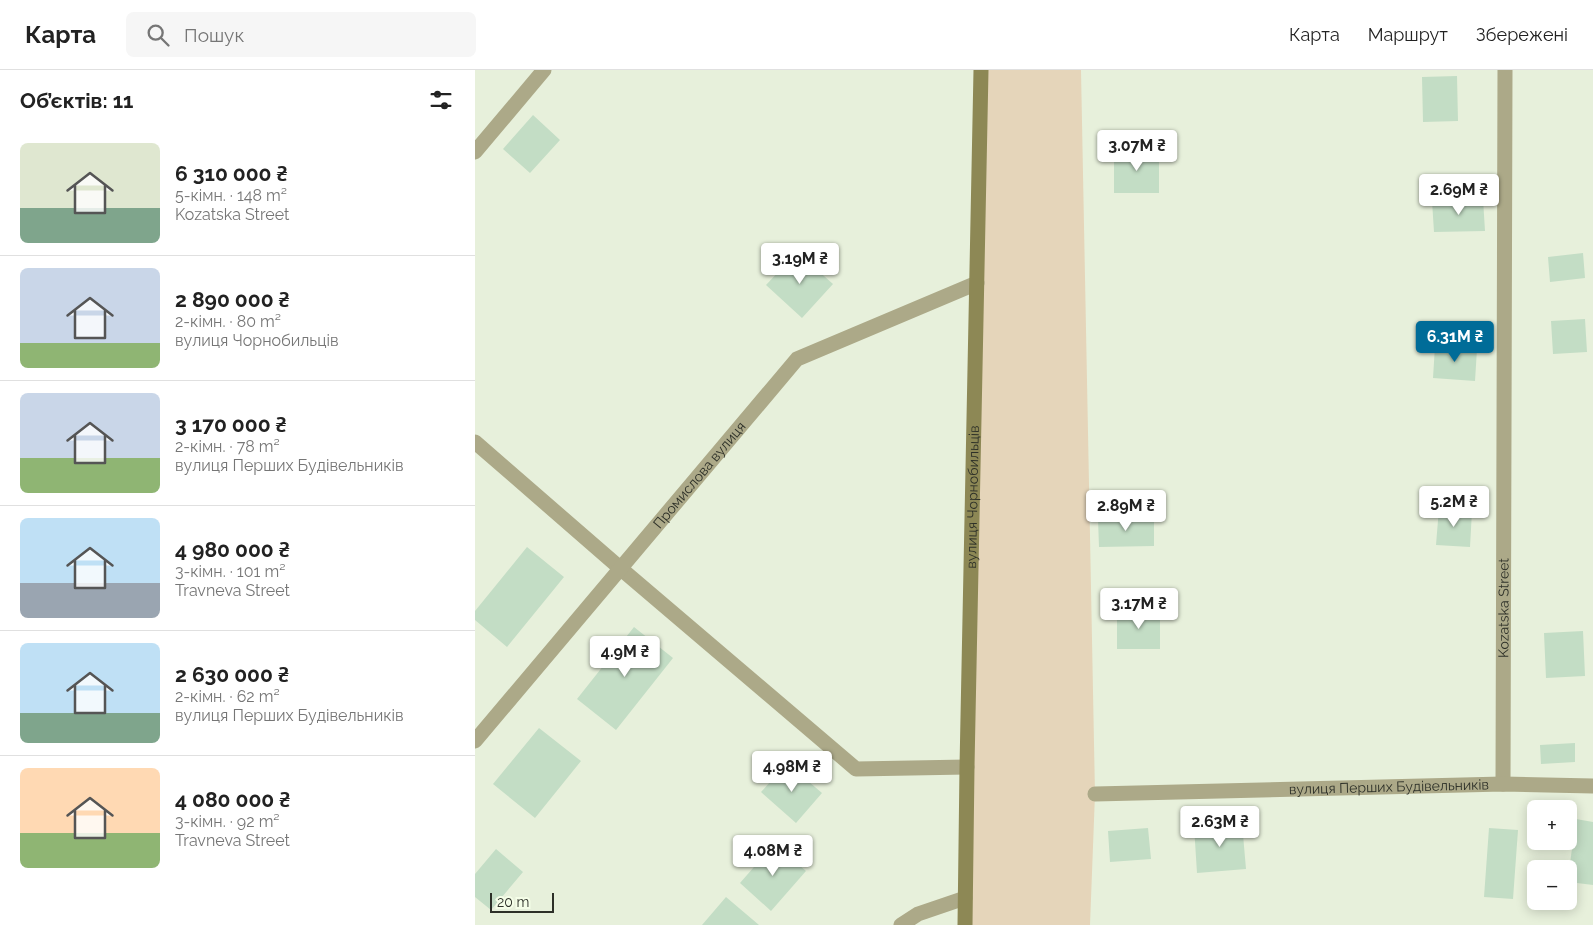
<!DOCTYPE html>
<html lang="uk">
<head>
<meta charset="utf-8">
<style>
	:root { --surface:#fff; --page:#f6f6f6; --text:#222; --muted:#767676; --line:#e0e0e0; --accent:#006c98 }
	body { margin:0; font-family:Raleway,sans-serif; background:var(--page); color:var(--text); height:100vh; display:flex; flex-direction:column; font-size:19px; white-space:nowrap }
	* { box-sizing:border-box; margin:0 }
	p { font-size:16px; color:var(--muted) }
	.icon { flex:none; width:28px; height:28px; fill:none; stroke:currentColor; stroke-width:2; stroke-linecap:round; stroke-linejoin:round }
	.map { position:relative; flex:1; overflow:hidden }
	.sheet { display:flex; flex-direction:column; background:var(--surface); width:475px }
	.sheet>* { flex:none }
	.controls { position:absolute; left:1052px; top:730px; display:grid; gap:10px }
	.controls a { display:grid; place-items:center; width:50px; height:50px; border-radius:8px; background:var(--surface); box-shadow:0 2px 12px #0003; font-size:25px }
	.scale { position:absolute; left:15px; bottom:12px; width:64px; box-sizing:border-box; padding-left:5px; border:2px solid #2d3028; border-top:0; font-size:14px; line-height:18px; white-space:nowrap; color:#2d3028; -webkit-text-stroke:4px #f5fee8; paint-order:stroke }
	.price { position:absolute; translate:-50% -42px; padding:0 11px; border-radius:5px; background:#fff; color:#222; font-size:16px; line-height:32px; filter:drop-shadow(0 1px 2px #0008) }
	.price::after { content:''; position:absolute; left:50%; top:30px; width:15px; height:11px; margin-left:-8px; background:inherit; clip-path:polygon(0 0,100% 0,50% 100%) }
	.price.on { background:var(--accent); color:#fff }
	ul { padding:0; list-style:none }
	li { display:flex; align-items:center; gap:15px; height:125px; padding:0 20px }
	li+li { border-top:1px solid var(--line) }
	li span { display:grid; place-items:center; flex:none; width:140px; height:100px; border-radius:8px; color:#555 }
	li>.icon { margin-inline-start:auto }
	span .icon { width:60px; height:60px; fill:#fffc; stroke-width:1 }
	li b { font-size:21px }
	h2 { display:flex; justify-content:space-between; align-items:center; height:60px; padding:0 20px; font-size:21px }
	header { display:flex; align-items:center; gap:30px; box-sizing:border-box; height:70px; padding:0 25px; background:var(--surface); border-bottom:1px solid var(--line) }
	header strong { font-size:24px }
	nav { display:flex; gap:28px; margin-inline-start:auto; font-size:18px }
	.search { width:350px; height:45px; background:var(--page); display:flex; align-items:center; gap:12px; box-sizing:border-box; padding:0 18px; border-radius:8px; color:var(--muted); font-size:19px }
	main { display:flex; flex:1; min-height:0 }
	.map>svg:first-child { display:block }
	.green { fill:#e5d5ba }
	.building { fill:#c3ddc5 }
	.lines { fill:none; stroke-linecap:round; stroke-linejoin:round }
	.street { stroke:#aca988; stroke-width:15 }
	.secondary { stroke:#8d8855; stroke-width:15 }
	.labels { text-anchor:middle; stroke-width:4.5; stroke-linejoin:round; paint-order:stroke }
	.street-label { font-size:14px; fill:#2d3028; stroke:#f5fee8 }
</style>
</head>
<body>
<header>
<strong>Карта</strong>
<div class="search"><svg class="icon" aria-label="search" viewBox="0 0 24 24"><circle cx="10" cy="10" r="6"/><path d="M15 15l6 6"/></svg>Пошук</div>
<nav><a>Карта</a><a>Маршрут</a><a>Збережені</a></nav>
</header>
<main>
<section class="sheet">
<h2>Об’єктів: 11<svg class="icon" aria-label="filters" viewBox="0 0 24 24"><path d="M4 7h16M4 17h16"/><circle cx="9" cy="7" r="2"/><circle cx="15" cy="17" r="2"/></svg></h2>
<ul>
<li><span style="background:linear-gradient(#dfe7d0 65%,#7fa58c 0)"><svg class="icon" aria-label="home" viewBox="0 0 24 24"><path d="M3 11l9-7 9 7M6 9v11h12V9"/></svg></span><div><b>6 310 000 ₴</b><p>5-кімн. · 148 m²</p><p>Kozatska Street</p></div></li>
<li><span style="background:linear-gradient(#c9d6e8 75%,#8fb573 0)"><svg class="icon" aria-label="home" viewBox="0 0 24 24"><path d="M3 11l9-7 9 7M6 9v11h12V9"/></svg></span><div><b>2 890 000 ₴</b><p>2-кімн. · 80 m²</p><p>вулиця Чорнобильців</p></div></li>
<li><span style="background:linear-gradient(#c9d6e8 65%,#8fb573 0)"><svg class="icon" aria-label="home" viewBox="0 0 24 24"><path d="M3 11l9-7 9 7M6 9v11h12V9"/></svg></span><div><b>3 170 000 ₴</b><p>2-кімн. · 78 m²</p><p>вулиця Перших Будівельників</p></div></li>
<li><span style="background:linear-gradient(#bfe0f5 65%,#9aa5b1 0)"><svg class="icon" aria-label="home" viewBox="0 0 24 24"><path d="M3 11l9-7 9 7M6 9v11h12V9"/></svg></span><div><b>4 980 000 ₴</b><p>3-кімн. · 101 m²</p><p>Travneva Street</p></div></li>
<li><span style="background:linear-gradient(#bfe0f5 70%,#7fa58c 0)"><svg class="icon" aria-label="home" viewBox="0 0 24 24"><path d="M3 11l9-7 9 7M6 9v11h12V9"/></svg></span><div><b>2 630 000 ₴</b><p>2-кімн. · 62 m²</p><p>вулиця Перших Будівельників</p></div></li>
<li><span style="background:linear-gradient(#ffd9b3 65%,#8fb573 0)"><svg class="icon" aria-label="home" viewBox="0 0 24 24"><path d="M3 11l9-7 9 7M6 9v11h12V9"/></svg></span><div><b>4 080 000 ₴</b><p>3-кімн. · 92 m²</p><p>Travneva Street</p></div></li>
</ul>
</section>
<div class="map">
<svg width="1118" height="855" viewBox="0 0 1118 855">
	<rect width="100%" height="100%" fill="#e7f0db"/>
	<path class="green" d="M506,0H606L620,724L615,855H490Z"/>
	<path class="building" d="M982,6L983,51L948,52L947,7Z
		M58,45L85,70L55,103L28,79Z
		M639,80H684V123H639Z
		M1008,129L1010,161L959,162L957,131Z
		M322,182L358,214L327,248L291,215Z
		M1108,183L1110,208L1075,212L1073,187Z
		M1110,249L1112,282L1078,284L1076,251Z
		M960,276L1002,279L1000,311L958,308Z
		M964,438L997,441L995,477L961,475Z
		M679,448V476L624,477L623,449Z
		M52,477L89,507L32,577L0,550V541Z
		M642,541H685V579H642Z
		M159,557L198,588L141,660L102,629Z
		M1108,561L1110,606L1071,608L1069,563Z
		M64,658L106,691L60,748L18,714Z
		M1100,673V692L1066,694L1065,675Z
		M312,693L347,723L321,753L286,722Z
		M1101,749L1118,752V815L1094,812V801Z
		M767,753L771,799L722,803L719,756Z
		M673,758L676,789L635,792L633,761Z
		M1014,758L1043,760L1038,829L1009,827Z
		M299,774L331,801L296,841L265,813Z
		M21,779L48,802L16,840L0,827V804Z
		M251,827L284,855H227Z"/>
	<g class="lines">
		<g class="street">
			<path d="M0,82L69,0"/>
			<path d="M0,372L145,498L381,699L492,697"/>
			<path id="s1" d="M0,671L322,289L502,213"/>
			<path id="s2" d="M1028,714L1030,0"/>
			<path id="s3" d="M620,724L1028,714L1118,716"/>
			<path d="M426,855L443,844L490,828"/>
		</g>
		<path class="secondary" id="s4" d="M490,855L492,697L506,0"/>
	</g>
	<g class="labels">
		<g class="street-label">
			<text dy="5" stroke="none"><textPath href="#s1" startOffset="348">Промислова вулиця</textPath></text>
			<text dy="5" stroke="none"><textPath href="#s4" startOffset="428">вулиця Чорнобильців</textPath></text>
			<text dy="5" stroke="none"><textPath href="#s2" startOffset="176">Kozatska Street</textPath></text>
			<text dy="5" stroke="none"><textPath href="#s3" startOffset="294">вулиця Перших Будівельників</textPath></text>
		</g>
	</g>
</svg>
<div class="controls">
<a>+</a>
<a>−</a>
</div>
<div class="scale">20 m</div>
<b class="price" style="left:662px;top:102px">3.07M ₴</b>
<b class="price" style="left:984px;top:146px">2.69M ₴</b>
<b class="price" style="left:325px;top:215px">3.19M ₴</b>
<b class="price on" style="left:980px;top:293px">6.31M ₴</b>
<b class="price" style="left:979px;top:458px">5.2M ₴</b>
<b class="price" style="left:651px;top:462px">2.89M ₴</b>
<b class="price" style="left:664px;top:560px">3.17M ₴</b>
<b class="price" style="left:150px;top:608px">4.9M ₴</b>
<b class="price" style="left:317px;top:723px">4.98M ₴</b>
<b class="price" style="left:745px;top:778px">2.63M ₴</b>
<b class="price" style="left:298px;top:807px">4.08M ₴</b>
</div>
</main>
</body>
</html>
